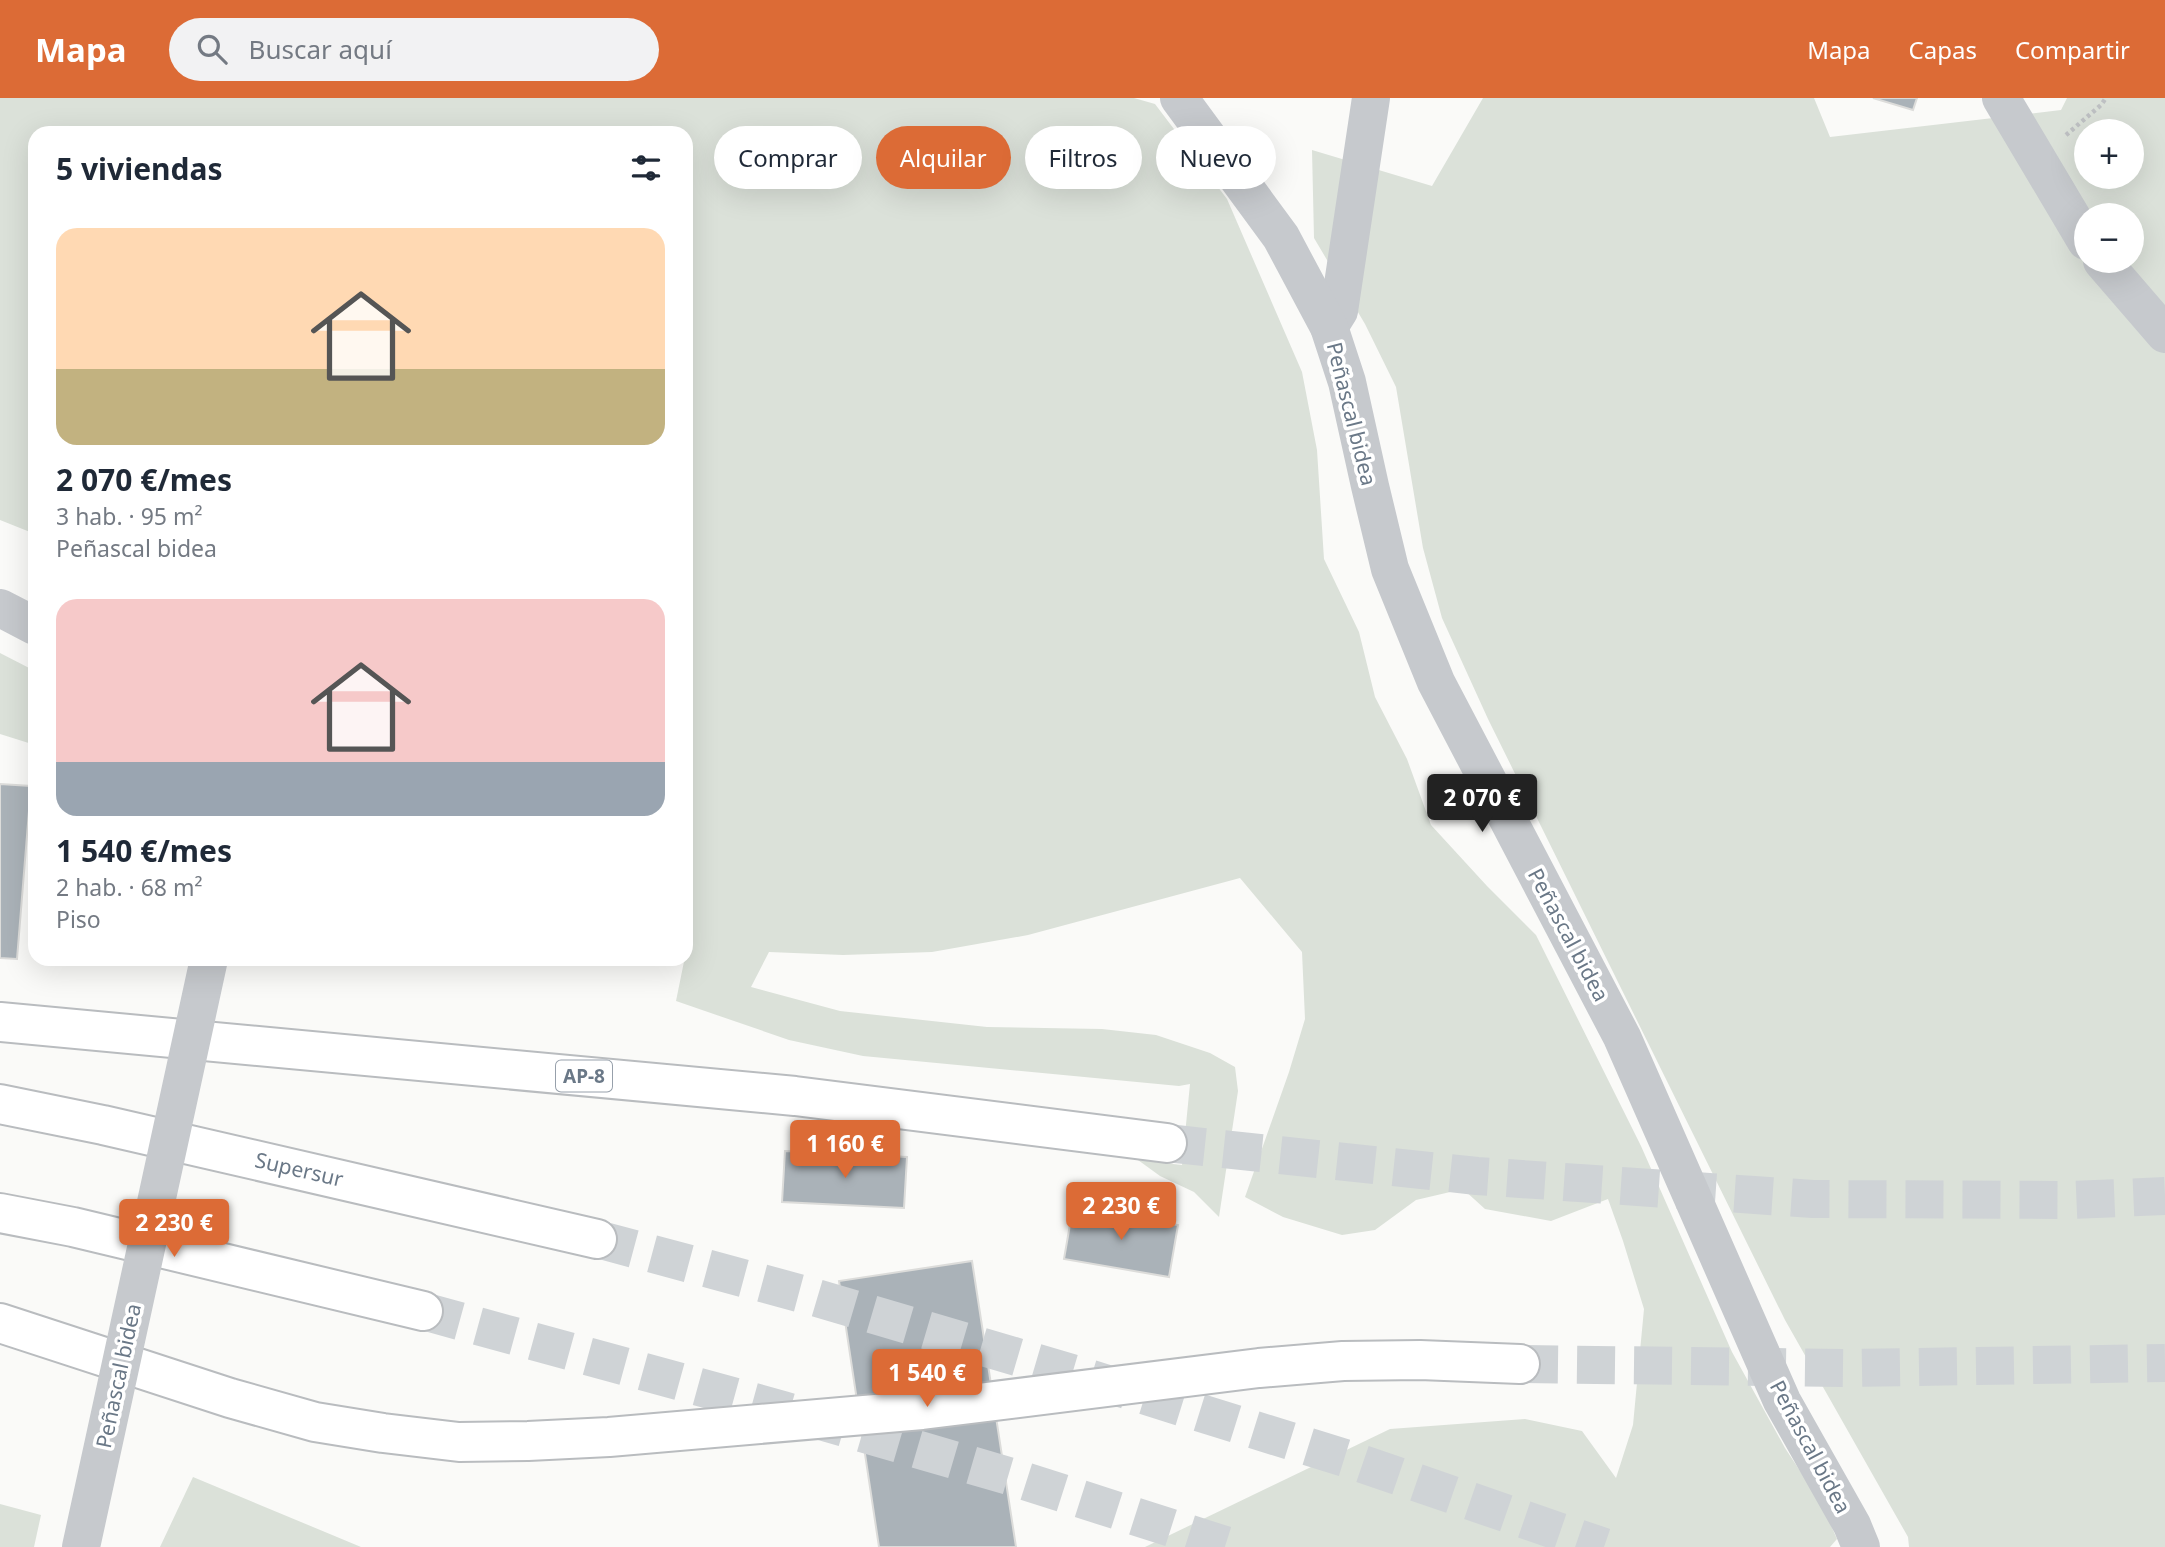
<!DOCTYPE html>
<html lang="es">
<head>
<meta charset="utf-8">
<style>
	:root { --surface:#fff; --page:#f2f2f3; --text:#1f2937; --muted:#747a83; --accent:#dc6b36 }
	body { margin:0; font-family:"Noto Sans",sans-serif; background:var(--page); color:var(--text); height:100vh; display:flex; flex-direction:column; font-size:26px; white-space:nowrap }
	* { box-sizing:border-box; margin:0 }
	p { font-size:23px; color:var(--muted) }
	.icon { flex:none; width:38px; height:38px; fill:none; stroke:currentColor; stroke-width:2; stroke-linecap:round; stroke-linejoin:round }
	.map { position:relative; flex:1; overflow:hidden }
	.drawer { position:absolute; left:28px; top:28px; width:665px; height:840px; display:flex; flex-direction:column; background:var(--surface); border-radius:21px; box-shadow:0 7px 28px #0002 }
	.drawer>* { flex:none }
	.top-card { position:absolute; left:714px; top:28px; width:665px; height:63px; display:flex; gap:14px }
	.buttons { position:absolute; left:2074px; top:21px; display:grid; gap:14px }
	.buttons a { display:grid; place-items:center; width:70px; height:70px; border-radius:50%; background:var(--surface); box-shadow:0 7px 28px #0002; font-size:35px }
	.price { position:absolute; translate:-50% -60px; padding:0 16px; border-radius:7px; background:var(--accent); color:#fff; font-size:23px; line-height:46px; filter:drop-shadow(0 2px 4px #0008) }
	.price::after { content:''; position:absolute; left:50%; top:42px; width:21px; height:16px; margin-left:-10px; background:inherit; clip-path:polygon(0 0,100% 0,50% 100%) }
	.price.on { background:#222; color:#fff }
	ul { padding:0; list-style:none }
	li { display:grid; align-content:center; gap:14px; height:371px; padding:0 28px }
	li span { display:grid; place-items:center; height:217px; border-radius:21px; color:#555 }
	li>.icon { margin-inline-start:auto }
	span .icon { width:126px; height:126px; fill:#fffc; stroke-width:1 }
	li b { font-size:30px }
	h2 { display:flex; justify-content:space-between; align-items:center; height:84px; padding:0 28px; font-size:30px }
	.chip { padding:0 24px; border-radius:32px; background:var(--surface); box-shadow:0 7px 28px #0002; font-size:24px; line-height:63px }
	.chip.on { background:var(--accent); color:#fff }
	header { display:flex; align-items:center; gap:42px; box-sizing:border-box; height:98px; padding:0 35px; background:var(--accent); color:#fff }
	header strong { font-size:33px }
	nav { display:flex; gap:38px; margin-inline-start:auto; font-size:24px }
	.search { width:490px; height:63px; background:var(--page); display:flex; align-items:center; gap:18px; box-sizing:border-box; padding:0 24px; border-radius:38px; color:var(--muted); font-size:26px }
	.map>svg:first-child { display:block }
	.green { fill:#dbe1d9; fill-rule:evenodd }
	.building { fill:#aab2b8; stroke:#dcdcda; stroke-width:2 }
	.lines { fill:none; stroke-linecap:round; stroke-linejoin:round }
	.motorway-tunnel { stroke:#cfd3d6; stroke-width:38; stroke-dasharray:38 19; stroke-linecap:butt }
	.motorway-casing { stroke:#b9bcbf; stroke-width:42 }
	.path { stroke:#bec0c3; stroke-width:4.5; stroke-dasharray:3.5 3.5; stroke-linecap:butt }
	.minor { stroke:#c6c9cd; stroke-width:38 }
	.tertiary { stroke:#c6c9cd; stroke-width:38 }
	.motorway { stroke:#fff; stroke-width:38 }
	.tertiary-bridge { stroke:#c6c9cd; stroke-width:38 }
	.labels { text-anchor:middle; stroke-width:7; stroke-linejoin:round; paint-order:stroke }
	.shield { fill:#fff; stroke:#97a0ab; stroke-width:2 }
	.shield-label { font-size:19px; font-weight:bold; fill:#6a7887 }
	.street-label { font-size:21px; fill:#6a7887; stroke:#fff }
</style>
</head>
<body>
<header>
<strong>Mapa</strong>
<div class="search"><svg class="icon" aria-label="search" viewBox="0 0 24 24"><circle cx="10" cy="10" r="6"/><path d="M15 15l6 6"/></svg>Buscar aquí</div>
<nav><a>Mapa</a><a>Capas</a><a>Compartir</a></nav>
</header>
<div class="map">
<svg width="2165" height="1449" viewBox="0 0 2165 1449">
	<rect width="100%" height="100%" fill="#fafaf8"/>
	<path class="green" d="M0,0H1134L1155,6L1227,101L1302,274L1317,352L1324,461L1359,534L1375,599L1407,661L1431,727L1487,788L1536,837L1641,1048L1732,1254L1785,1350L1821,1405L1837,1441L1830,1449H1145L1390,1331L1525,1321L1582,1333L1616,1380L1633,1327L1644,1211L1623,1143L1608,1101L1551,1123L1485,1111L1463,1091L1416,1102L1375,1132L1342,1137L1283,1119L1245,1099L1289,974L1305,921L1302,854L1240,780L1028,837L932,854L843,857L769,854L751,889L840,913L987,929L1102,931L1156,937L1210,955L1235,969L1238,993L1219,1119L1194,1094L1160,1078L1138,1062L1182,1067L1190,986L1179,988L863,958L789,942L676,903L689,839L686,838V35H35V436L0,422Z
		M1483,0H1814L1830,39L2061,12L2067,0H2165V1449H1909L1908,1439L1785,1222L1488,621L1442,520L1423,450L1396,289L1365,226L1314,140L1312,52L1432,88ZM2086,33H2132V79H2086ZM2086,117H2132V163H2086Z
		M0,555L35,573V647L0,636Z
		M193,1379L361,1449H160Z
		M0,1406L41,1417L34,1449H0Z"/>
	<path class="building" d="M1873,0H1917L1913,12Z
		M0,686L31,688L17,861L0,860Z
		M785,1053L907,1059L904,1110L782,1104Z
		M1073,1109L1178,1127L1169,1179L1064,1161Z
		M972,1163L1016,1449H879L839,1183Z"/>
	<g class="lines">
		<path class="motorway-tunnel" d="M1167,1045L1477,1078L1813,1101L2072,1102L2165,1098
			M597,1141L810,1198L1085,1279L1348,1361L1604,1449
			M423,1213L783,1312L1012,1379L1231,1449
			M1520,1266L1852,1270L2165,1265"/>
		<g class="motorway-casing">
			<path id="motorway" d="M0,924L795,998L1167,1045
				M0,1006L103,1027L597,1141
				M0,1115L73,1129L423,1213
				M0,1225L230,1300L315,1324L383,1335L459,1344L528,1343L609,1339L922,1312L1259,1270L1343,1263L1420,1262L1520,1266"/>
		</g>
		<path class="path" d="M2066,37L2101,7L2106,0"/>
		<path class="minor" d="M2001,0L2086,143
			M2102,163L2165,236
			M1329,229L1339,213L1371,0"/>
		<path class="tertiary" d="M1179,0L1281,139L1329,229L1347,284L1370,388L1390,471L1436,584L1622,939L1782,1303L1852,1427L1861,1449
			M0,510L35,528"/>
		<use href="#motorway" class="motorway"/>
		<path class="tertiary-bridge" d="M81,1449L209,861"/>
	</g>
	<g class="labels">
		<rect class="shield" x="556" y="962.5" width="56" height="31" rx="5"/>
		<g class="shield-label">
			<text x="584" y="985">AP-8</text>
		</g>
		<g class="street-label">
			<text transform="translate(1351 316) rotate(76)" y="7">Peñascal bidea</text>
			<text transform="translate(1568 837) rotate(62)" y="7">Peñascal bidea</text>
			<text transform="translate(299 1072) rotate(13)" y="7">Supersur</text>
			<text transform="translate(119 1278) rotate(-78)" y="7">Peñascal bidea</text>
			<text transform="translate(1810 1349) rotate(62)" y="7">Peñascal bidea</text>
		</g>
	</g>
</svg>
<div class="buttons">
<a>+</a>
<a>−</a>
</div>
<b class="price on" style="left:1482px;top:736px">2 070 €</b>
<b class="price" style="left:845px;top:1082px">1 160 €</b>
<b class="price" style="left:1121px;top:1144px">2 230 €</b>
<b class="price" style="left:174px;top:1161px">2 230 €</b>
<b class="price" style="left:927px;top:1311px">1 540 €</b>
<div class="top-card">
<a class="chip">Comprar</a>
<a class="chip on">Alquilar</a>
<a class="chip">Filtros</a>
<a class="chip">Nuevo</a>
</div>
<section class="drawer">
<h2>5 viviendas<svg class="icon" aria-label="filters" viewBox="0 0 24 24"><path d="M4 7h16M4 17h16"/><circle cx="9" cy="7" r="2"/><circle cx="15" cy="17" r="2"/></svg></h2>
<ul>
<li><span style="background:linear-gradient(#ffd9b3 65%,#c2b280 0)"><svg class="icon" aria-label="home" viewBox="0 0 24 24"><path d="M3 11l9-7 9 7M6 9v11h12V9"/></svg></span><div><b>2 070 €/mes</b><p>3 hab. · 95 m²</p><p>Peñascal bidea</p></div></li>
<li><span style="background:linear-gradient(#f6c9c9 75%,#9aa5b1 0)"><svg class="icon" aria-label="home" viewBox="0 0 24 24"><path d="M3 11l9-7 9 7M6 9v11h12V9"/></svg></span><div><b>1 540 €/mes</b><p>2 hab. · 68 m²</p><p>Piso</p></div></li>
</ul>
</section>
</div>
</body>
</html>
